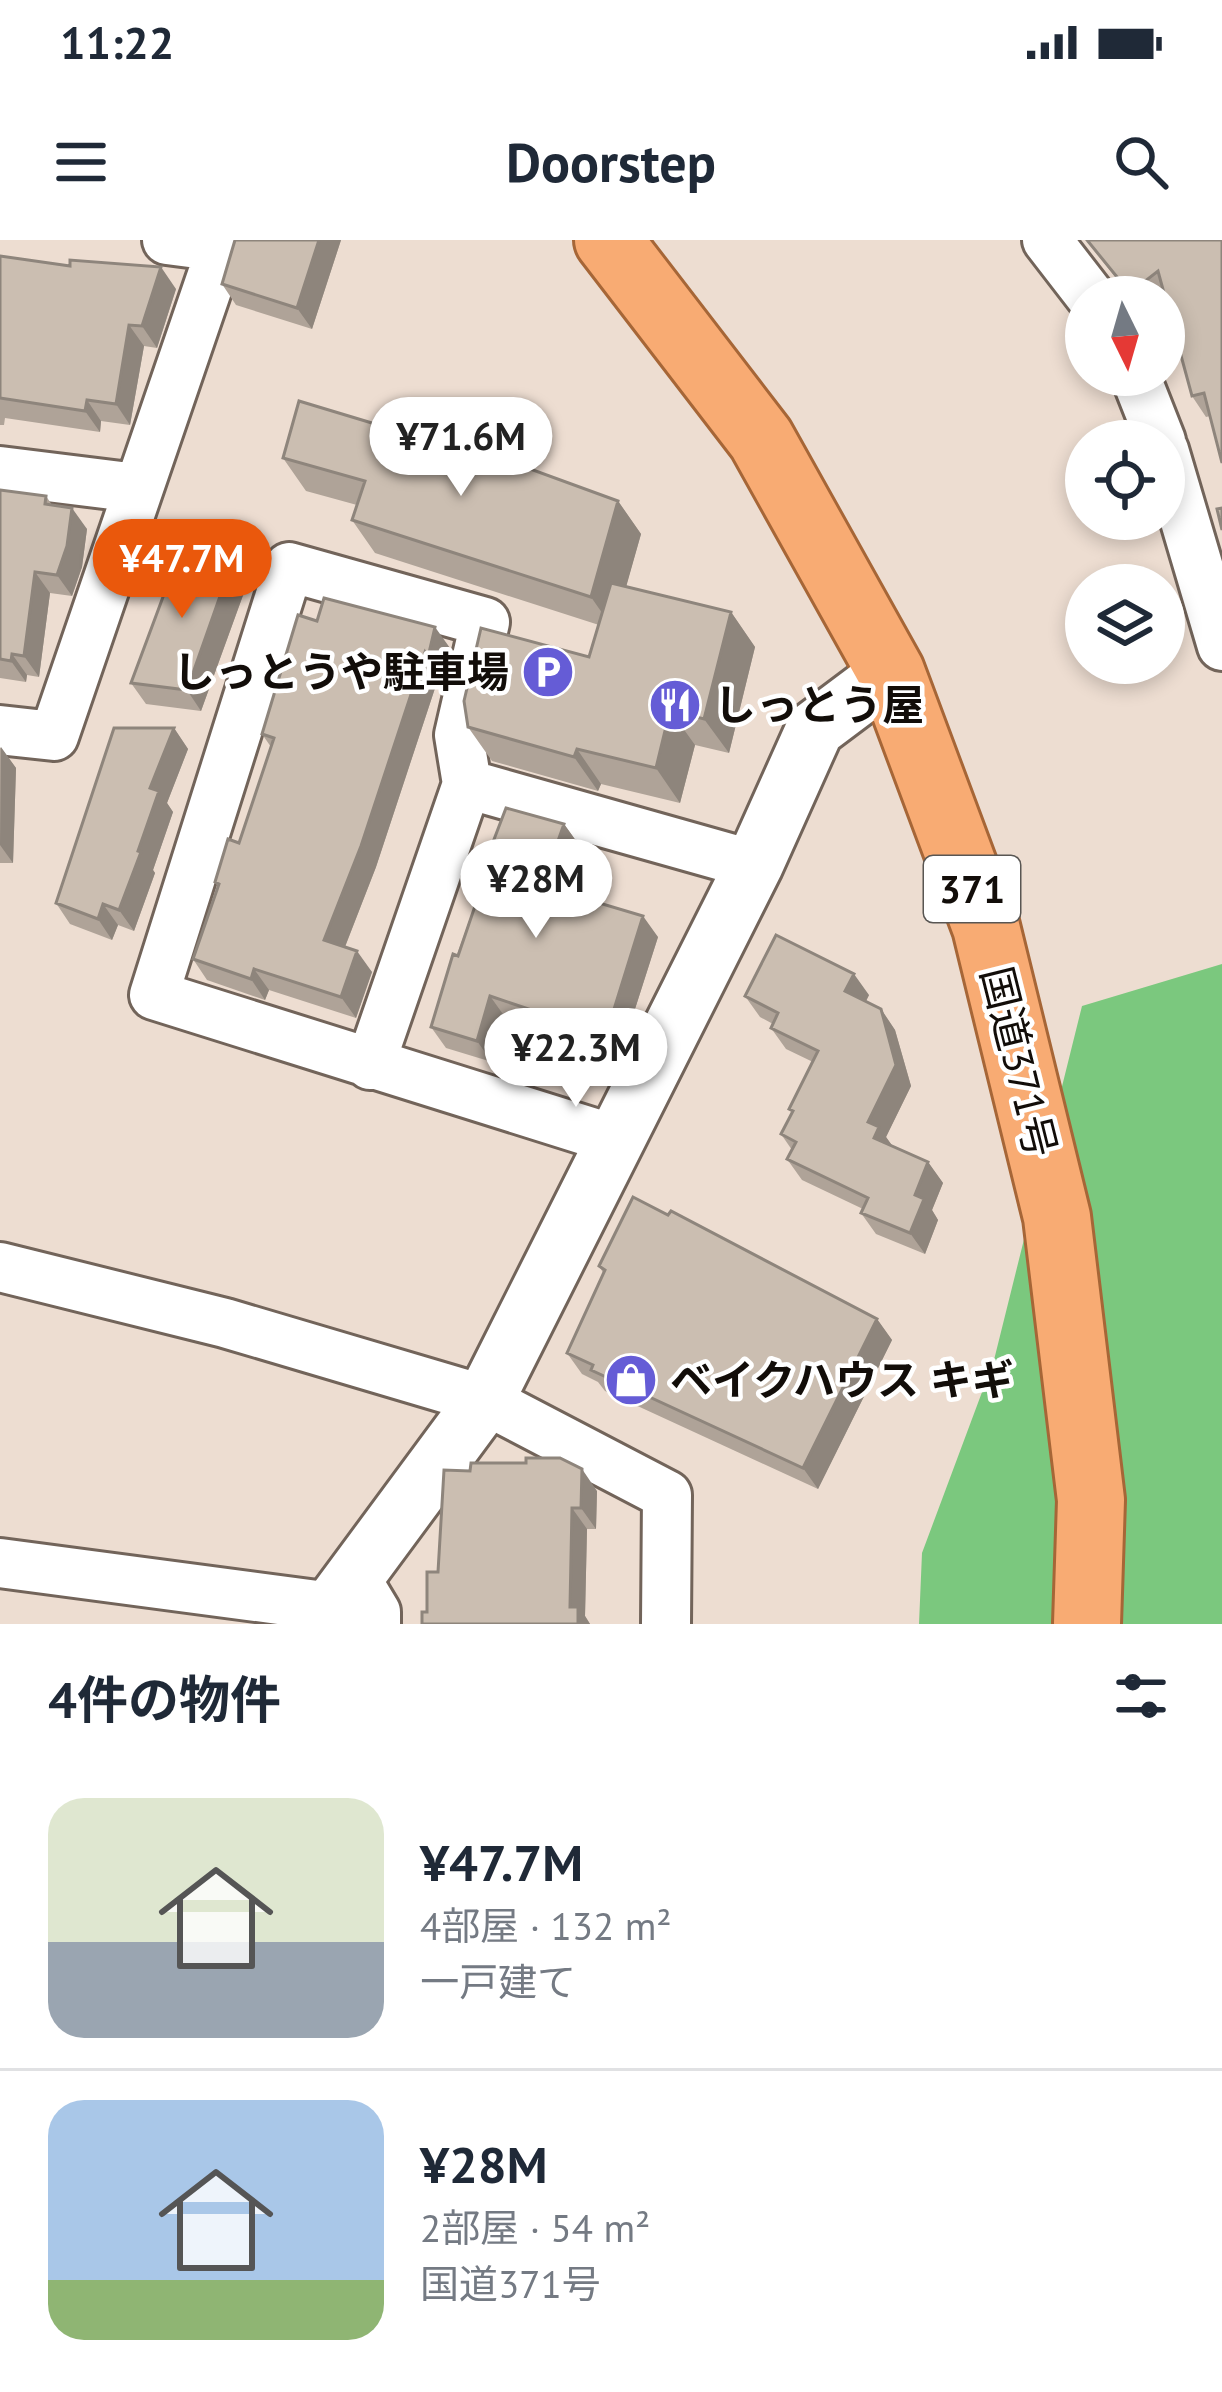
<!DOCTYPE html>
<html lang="ja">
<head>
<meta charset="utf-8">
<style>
	:root { --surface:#fff; --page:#f2f2f3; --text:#1f2937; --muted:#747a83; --line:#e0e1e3; --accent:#ea580c }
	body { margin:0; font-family:"PT Sans","Noto Sans JP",sans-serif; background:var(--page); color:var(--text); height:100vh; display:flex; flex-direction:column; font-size:45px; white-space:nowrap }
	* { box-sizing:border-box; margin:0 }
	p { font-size:39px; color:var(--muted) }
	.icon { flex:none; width:66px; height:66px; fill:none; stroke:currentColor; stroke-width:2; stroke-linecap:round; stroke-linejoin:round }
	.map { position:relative; height:1384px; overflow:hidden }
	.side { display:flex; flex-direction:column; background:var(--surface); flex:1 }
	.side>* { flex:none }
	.needle { width:78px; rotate:175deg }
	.fabs { position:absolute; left:1065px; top:36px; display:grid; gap:24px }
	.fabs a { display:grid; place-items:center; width:120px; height:120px; border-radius:50%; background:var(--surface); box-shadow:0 6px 18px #0003; font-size:60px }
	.price { position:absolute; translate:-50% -102px; padding:0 27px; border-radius:42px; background:#fff; color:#222; font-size:39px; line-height:78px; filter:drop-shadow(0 3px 6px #0008) }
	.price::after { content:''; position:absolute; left:50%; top:72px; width:36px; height:27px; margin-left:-18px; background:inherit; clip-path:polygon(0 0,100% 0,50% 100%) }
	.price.on { background:var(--accent); color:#fff }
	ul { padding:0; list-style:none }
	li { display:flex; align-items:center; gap:36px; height:300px; padding:0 48px }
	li+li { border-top:3px solid var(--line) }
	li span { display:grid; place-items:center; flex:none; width:336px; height:240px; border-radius:36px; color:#555 }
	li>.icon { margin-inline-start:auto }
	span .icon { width:144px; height:144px; fill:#fffc; stroke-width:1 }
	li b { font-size:51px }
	h2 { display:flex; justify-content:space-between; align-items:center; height:144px; padding:0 48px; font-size:51px }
	.status { display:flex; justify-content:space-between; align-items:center; height:84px; padding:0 60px; background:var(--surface); direction:ltr }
	.status svg { height:33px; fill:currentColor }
	header { display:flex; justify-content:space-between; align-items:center; height:156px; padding:0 48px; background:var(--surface); font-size:54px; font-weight:800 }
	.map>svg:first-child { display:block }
	.forest { fill:#7bc87e }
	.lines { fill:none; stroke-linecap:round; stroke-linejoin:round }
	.minor-casing { stroke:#72645a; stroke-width:54 }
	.tertiary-casing { stroke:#72645a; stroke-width:63 }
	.trunk-casing { stroke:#a66637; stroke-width:72 }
	.minor { stroke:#fff; stroke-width:48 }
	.tertiary { stroke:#fff; stroke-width:57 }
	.trunk { stroke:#f8ab73; stroke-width:66 }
	.wall { fill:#afa398 }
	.shaded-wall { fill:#8e857c }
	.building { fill:#cbbeb1; stroke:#8e857c; stroke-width:3 }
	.labels { text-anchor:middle; stroke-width:9; stroke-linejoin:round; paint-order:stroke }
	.shield { fill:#fff; stroke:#595653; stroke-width:3 }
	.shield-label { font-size:39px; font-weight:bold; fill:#120d09 }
	.poi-label { font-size:42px; font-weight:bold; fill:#120d09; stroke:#fff; text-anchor:start }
	.street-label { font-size:42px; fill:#120d09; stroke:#fff }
</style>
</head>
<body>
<div class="status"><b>11:22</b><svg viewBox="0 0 49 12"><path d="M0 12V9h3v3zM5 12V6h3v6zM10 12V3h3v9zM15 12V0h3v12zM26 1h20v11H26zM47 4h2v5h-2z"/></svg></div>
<header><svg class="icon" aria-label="menu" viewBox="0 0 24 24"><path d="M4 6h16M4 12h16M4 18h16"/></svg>Doorstep<svg class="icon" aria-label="search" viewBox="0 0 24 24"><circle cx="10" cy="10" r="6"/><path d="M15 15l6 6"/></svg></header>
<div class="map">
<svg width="1222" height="1384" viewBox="0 0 1222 1384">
	<rect width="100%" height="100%" fill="#edddd1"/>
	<path class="forest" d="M1222,724V1384H919L922,1313L994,1120L1082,766Z"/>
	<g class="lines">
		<g class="minor-casing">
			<path id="minor" d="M167,0L221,7
				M1047,0L1091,57
				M1135,135L1161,201
				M1164,210L1222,406
				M0,231L137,248
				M0,490L54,496L224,0
				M370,825L467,544
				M613,899L154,755L289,327L485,382L459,495L467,544L754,625
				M0,1027L225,1083L485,1160L667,1255L666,1384
				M0,1323L332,1367
				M355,1337L376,1372V1384"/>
		</g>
		<g class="tertiary-casing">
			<path id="tertiary" d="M312,1384L332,1367L485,1160L754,625L815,489L891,432"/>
		</g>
		<g class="trunk-casing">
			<path id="trunk" d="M608,0L761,199L891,432L986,687L1057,977L1091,1260L1087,1384"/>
		</g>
		<use href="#minor" class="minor"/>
		<use href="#tertiary" class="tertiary"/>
		<use href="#trunk" class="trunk"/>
	</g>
	<path class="wall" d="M341,0L312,89L236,65L222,44Z
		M1086,0H1222L1210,176L1206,177L1192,156L1165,58L1131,57Z
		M0,16L176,49L157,108L144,106L130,185L101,181L100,192L5,178L4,185H0Z
		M283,218L618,261L641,294L626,346L731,372L755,407L729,513L695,505L680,563L601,544L598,551L492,521L468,487L589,417L599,385L375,313L352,280L357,265L306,251Z
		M0,250L46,256L52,265L87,289L82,327L72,356L50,353L39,437L27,435L26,442L0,438Z
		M231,325L246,347L201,471L146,464L131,443Z
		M317,381L450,408L443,438L440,433L376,627L345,707L372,732L356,778L269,750L265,760L207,740L193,719L218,647L215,642L239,603L271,507L262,494Z
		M174,488L188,509L167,563L173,572L153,630L155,633L134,691L118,685L112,700L70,684L56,663Z
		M0,507L16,528L13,623H0Z
		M564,584L579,605L563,652L658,697L620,816L505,777L492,822L446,808L431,787L488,628L485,623Z
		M869,755L866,761L881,769L895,790L911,846L886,897L892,906L928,922L943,943L932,970L938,980L925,1014L876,994L861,973L863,969L802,940L787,919L792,910L781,894L792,873L789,869L813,822L786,809L771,788L773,784L760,777L745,756Z
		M599,1026L877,1079L892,1100L818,1249L605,1151L598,1142L582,1134L567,1113L604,1034Z
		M597,1251L596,1289H587L585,1376L590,1384H422L438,1332Z"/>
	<path class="shaded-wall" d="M319,0H341L312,89L297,68Z
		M161,27L176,49L157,108L142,86Z
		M129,85L144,106L130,185L116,164Z
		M87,160L101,181L100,192L85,171Z
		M618,261L641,294L614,390L591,357Z
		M72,268L87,289L82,327L72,356L57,335Z
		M231,325L246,347L201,471L187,450Z
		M35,332L50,353L39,437L24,416Z
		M731,372L755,407L729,513L704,479Z
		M435,387L450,408L443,438L440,433L376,627L339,722L324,700Z
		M12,414L27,435L26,442L11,421Z
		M670,470L695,505L680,563L656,528Z
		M174,488L188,509L167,563L173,572L153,630L155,633L134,691L119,670L138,611L150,548Z
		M1,507L16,528L13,623L0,605Z
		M577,509L601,544L598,551L574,517Z
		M564,584L579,605L557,667L542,646Z
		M103,664L118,685L112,700L98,679Z
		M643,676L658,697L620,816L606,795Z
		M357,711L372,732L356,778L341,757Z
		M254,729L269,750L265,760L251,739Z
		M854,734L869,755L860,773L845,751Z
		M490,756L505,777L492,822L477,801Z
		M881,769L895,790L911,846L886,897L894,908L874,898L868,882Z
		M928,922L943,943L932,970L938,980L925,1014L910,993L915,955Z
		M877,1079L892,1100L818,1249L803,1228Z
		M582,1229L597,1251L596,1289L581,1268Z
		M572,1268L587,1289L585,1376L590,1384H578L570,1367Z"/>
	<path class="building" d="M235,0H319L297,68L222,44Z
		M1087,0H1222V223L1204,153L1192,156L1158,31L1130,53Z
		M0,16L70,26V20L161,27L142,86L129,85L116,164L87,160L85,171L0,158Z
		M299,161L488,218L489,214L618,261L591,357L352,280L365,241L283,218Z
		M0,250L46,256L45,264L72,268L67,306L57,335L35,332L24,416L12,414L11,421L0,419Z
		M1222,268V290L1217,269Z
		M182,306L231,325L187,450L131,443Z
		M611,343L731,372L704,479L670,470L656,528L577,509L574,517L468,487L464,461L481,388L589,417Z
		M324,358L435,387L428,417L425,412L361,606L324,700L357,711L341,757L254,729L251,739L193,719L219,644L215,642L228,599L239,603L274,498L262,494L298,375L317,381Z
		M114,488H174L150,548L159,551L138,611L141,612L119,670L103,664L98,679L56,663Z
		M506,568L564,584L542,646L643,676L606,795L490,756L477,801L431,787L453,714L458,716L489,625L485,623Z
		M776,695L854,734L845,751L881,769L896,825L868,882L879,887L874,898L928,922L915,955L924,959L910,993L861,973L868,958L787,919L796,902L781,894L793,871L789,869L818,811L771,788L778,773L745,756Z
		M633,957L668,975L671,971L877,1079L803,1228L591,1130L593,1125L567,1113L605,1030L599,1026Z
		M526,1218H560L582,1229L581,1268H572L570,1367H578V1384H422V1372H427V1332H438L444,1230L470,1231L471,1223H526Z"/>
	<defs>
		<g id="parking-disc" transform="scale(2.7)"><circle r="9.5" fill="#655cd6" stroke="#fff"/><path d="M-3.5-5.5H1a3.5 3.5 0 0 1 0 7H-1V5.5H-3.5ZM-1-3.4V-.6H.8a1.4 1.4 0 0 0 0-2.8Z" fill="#fff"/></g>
		<g id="restaurant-disc" transform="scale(2.7)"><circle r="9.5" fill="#655cd6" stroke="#fff"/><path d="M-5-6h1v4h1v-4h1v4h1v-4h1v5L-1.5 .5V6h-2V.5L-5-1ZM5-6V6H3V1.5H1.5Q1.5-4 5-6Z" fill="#fff"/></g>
		<g id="shop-disc" transform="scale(2.7)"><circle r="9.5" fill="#655cd6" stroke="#fff"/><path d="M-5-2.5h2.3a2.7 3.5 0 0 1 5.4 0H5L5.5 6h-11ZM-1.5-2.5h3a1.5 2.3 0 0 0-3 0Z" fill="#fff"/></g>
	</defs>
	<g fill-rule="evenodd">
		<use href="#parking-disc" x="548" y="432"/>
		<use href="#restaurant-disc" x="675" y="465"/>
		<use href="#shop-disc" x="631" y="1140"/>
	</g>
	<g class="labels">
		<rect class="shield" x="924" y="616" width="96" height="66" rx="9"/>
		<g class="shield-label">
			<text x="972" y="663">371</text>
		</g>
		<g class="poi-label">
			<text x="509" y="447" text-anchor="end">しっとうや駐車場</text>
			<text x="714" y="480">しっとう屋</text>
			<text x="670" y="1155">ベイクハウス キギ</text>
		</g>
		<g class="street-label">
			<text transform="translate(1019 822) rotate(76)" y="15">国道371号</text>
		</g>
	</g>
</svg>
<div class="fabs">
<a><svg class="needle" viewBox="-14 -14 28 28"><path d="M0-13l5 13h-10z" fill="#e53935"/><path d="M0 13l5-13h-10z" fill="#747a83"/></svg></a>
<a><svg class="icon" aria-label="locate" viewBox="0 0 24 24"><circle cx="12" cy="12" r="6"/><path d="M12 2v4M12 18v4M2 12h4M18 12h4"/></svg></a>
<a><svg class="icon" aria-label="layers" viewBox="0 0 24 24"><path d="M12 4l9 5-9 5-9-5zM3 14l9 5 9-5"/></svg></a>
</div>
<b class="price" style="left:461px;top:259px">¥71.6M</b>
<b class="price on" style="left:182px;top:381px">¥47.7M</b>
<b class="price" style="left:536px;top:701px">¥28M</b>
<b class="price" style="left:576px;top:870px">¥22.3M</b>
</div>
<section class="side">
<h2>4件の物件<svg class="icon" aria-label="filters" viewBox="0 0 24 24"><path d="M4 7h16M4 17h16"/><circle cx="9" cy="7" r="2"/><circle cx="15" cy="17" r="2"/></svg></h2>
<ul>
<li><span style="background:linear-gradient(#dfe7d0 60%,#9aa5b1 0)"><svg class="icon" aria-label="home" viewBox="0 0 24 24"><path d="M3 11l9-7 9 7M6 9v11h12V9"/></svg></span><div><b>¥47.7M</b><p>4部屋 · 132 m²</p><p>一戸建て</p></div></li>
<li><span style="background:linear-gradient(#a9c7e8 75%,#8fb573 0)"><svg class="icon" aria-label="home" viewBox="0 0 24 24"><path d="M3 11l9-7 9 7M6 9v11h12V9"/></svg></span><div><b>¥28M</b><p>2部屋 · 54 m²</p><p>国道371号</p></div></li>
</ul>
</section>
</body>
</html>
